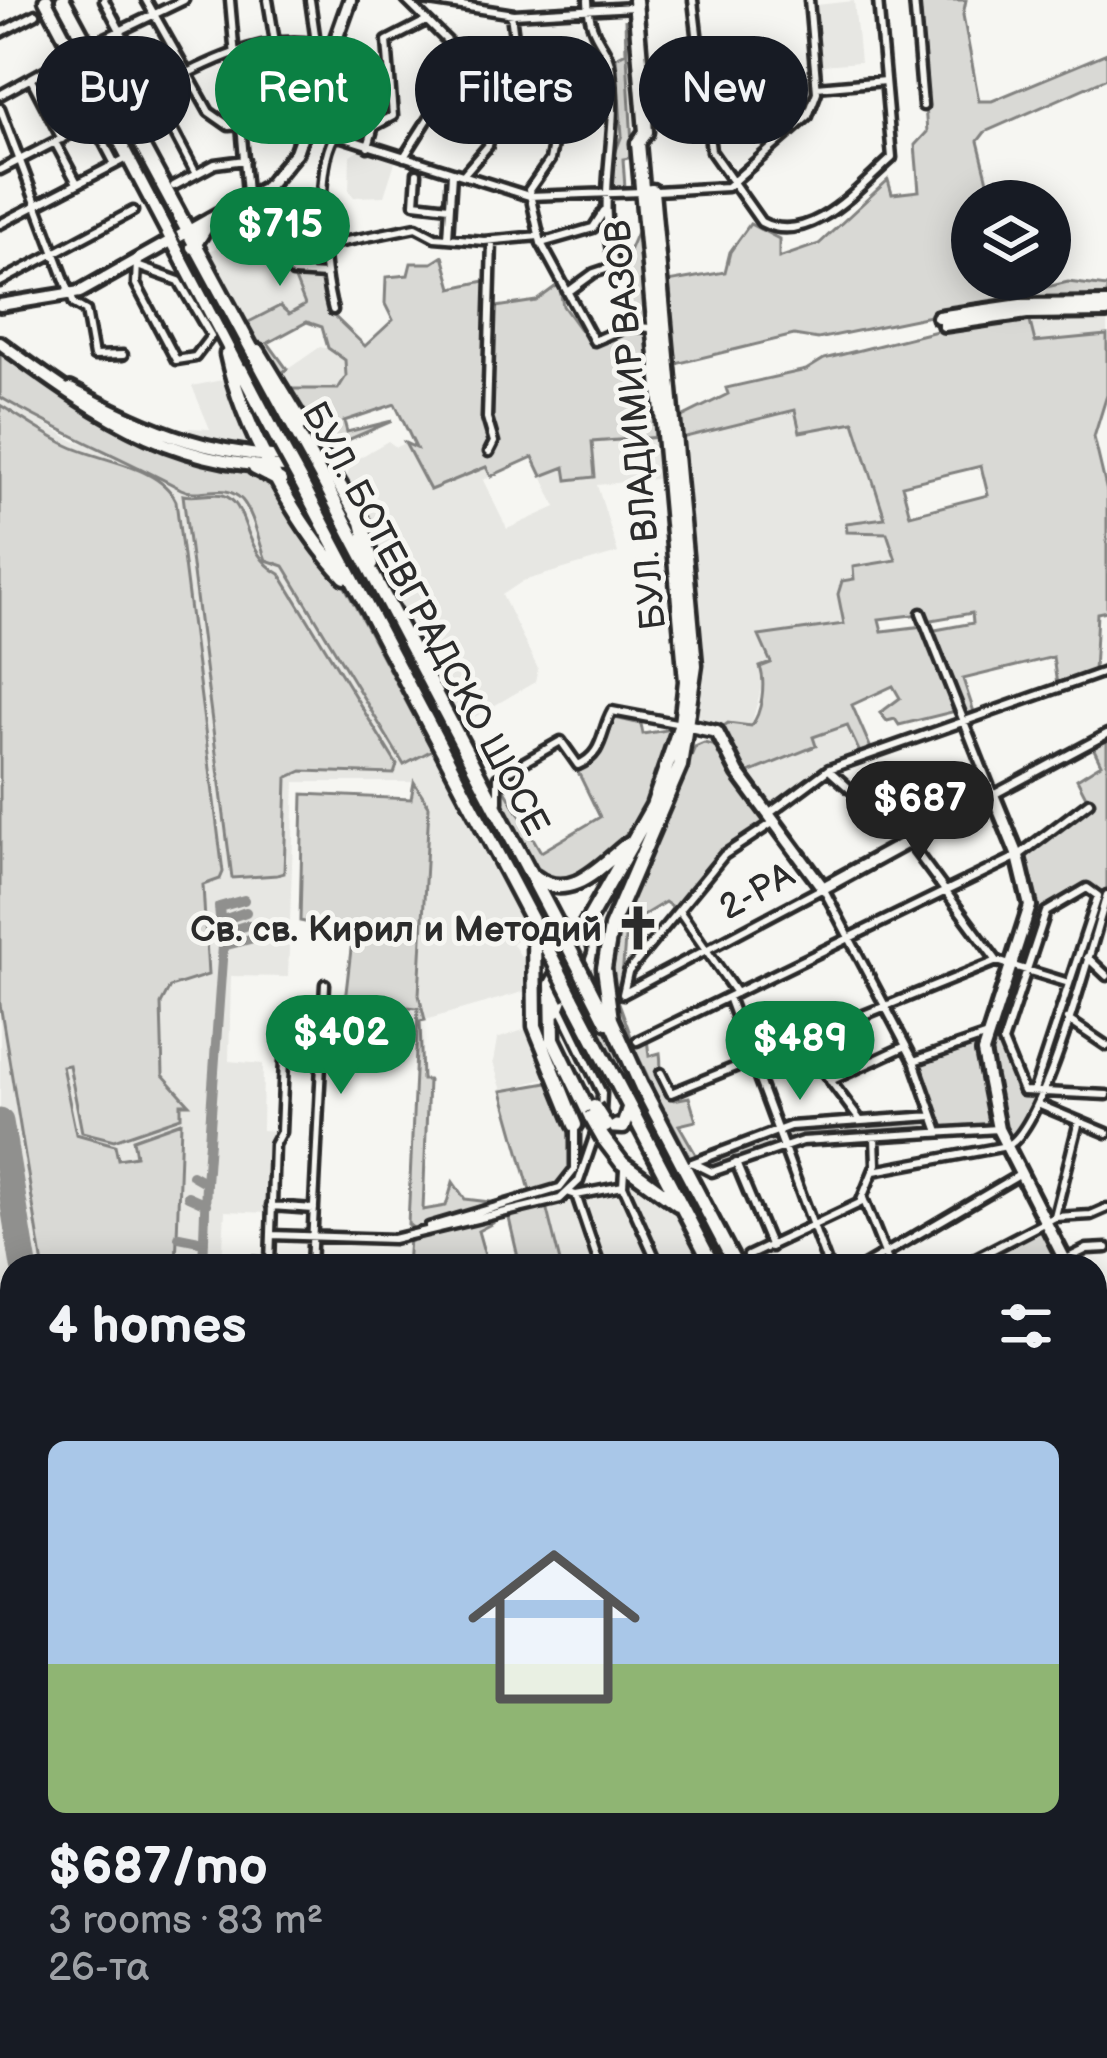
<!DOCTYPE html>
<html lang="en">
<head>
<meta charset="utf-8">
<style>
	:root { --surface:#171b24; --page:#20242c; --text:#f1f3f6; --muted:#9ea1a6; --line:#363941; --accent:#0b8043 }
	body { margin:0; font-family:"Balsamiq Sans",sans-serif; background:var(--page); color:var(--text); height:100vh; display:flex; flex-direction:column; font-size:45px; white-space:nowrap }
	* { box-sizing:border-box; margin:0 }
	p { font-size:39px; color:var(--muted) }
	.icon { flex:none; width:66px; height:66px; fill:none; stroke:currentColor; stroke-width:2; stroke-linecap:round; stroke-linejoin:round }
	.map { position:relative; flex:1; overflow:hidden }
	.sheet { position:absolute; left:0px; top:1254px; width:1107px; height:804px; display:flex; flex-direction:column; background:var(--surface); border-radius:36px 36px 0 0; box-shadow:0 6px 30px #0003 }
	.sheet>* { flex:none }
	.guide { position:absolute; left:36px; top:36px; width:1035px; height:108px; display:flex; gap:24px }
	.tools { position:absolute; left:951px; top:180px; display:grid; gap:24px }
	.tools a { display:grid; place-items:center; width:120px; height:120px; border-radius:50%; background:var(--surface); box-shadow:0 6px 30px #0003; font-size:60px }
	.price { position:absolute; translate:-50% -102px; padding:0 27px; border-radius:42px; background:var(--accent); color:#fff; font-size:39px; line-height:78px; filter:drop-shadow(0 3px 6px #0008) }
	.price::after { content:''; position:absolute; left:50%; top:72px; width:36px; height:27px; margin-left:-18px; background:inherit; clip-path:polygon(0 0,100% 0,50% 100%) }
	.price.selected { background:#222; color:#fff }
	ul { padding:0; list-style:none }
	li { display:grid; align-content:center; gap:24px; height:636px; padding:0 48px }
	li+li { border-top:3px solid var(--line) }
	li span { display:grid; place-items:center; height:372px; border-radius:18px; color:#555 }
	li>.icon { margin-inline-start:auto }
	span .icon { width:216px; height:216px; fill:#fffc; stroke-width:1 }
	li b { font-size:51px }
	h2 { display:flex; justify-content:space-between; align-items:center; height:144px; padding:0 48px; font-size:51px }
	.pill { padding:0 42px; border-radius:54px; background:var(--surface); box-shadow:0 6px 30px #0003; font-size:42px; line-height:108px }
	.pill.selected { background:var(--accent); color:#fff }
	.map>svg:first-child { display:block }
	.built { fill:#e7e7e3 }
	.green { fill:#d9d9d5; stroke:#828280; stroke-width:3; fill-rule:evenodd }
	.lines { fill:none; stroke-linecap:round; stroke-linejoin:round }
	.taxiway { stroke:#90908e; stroke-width:10 }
	.runway { stroke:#90908e; stroke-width:27 }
	.street-casing { stroke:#2b2b2b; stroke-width:15 }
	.secondary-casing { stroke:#2b2b2b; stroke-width:20 }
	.primary-casing { stroke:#2b2b2b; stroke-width:21 }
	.street { stroke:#f6f6f2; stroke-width:6 }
	.secondary { stroke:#f6f6f2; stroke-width:10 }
	.primary { stroke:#f6f6f2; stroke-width:12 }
	.tram { stroke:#2b2b2b; stroke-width:3 }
	.primary-bridge-casing { stroke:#2b2b2b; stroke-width:21; stroke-linecap:butt }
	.primary-bridge { stroke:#f6f6f2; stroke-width:12 }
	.labels { text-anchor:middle; stroke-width:10; stroke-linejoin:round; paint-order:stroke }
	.street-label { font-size:36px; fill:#2b2b2b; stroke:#f6f6f2 }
	.poi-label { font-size:36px; font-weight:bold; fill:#2b2b2b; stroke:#f6f6f2; text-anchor:end }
</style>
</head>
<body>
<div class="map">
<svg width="1107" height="2058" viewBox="0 0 1107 2058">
	<rect width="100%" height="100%" fill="#f6f6f2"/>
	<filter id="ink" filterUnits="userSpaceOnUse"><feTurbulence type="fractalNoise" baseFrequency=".00833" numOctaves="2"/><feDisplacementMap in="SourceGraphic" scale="24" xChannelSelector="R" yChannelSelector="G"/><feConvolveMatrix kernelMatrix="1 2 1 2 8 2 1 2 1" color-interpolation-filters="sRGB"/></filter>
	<g filter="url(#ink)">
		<path class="built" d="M854,1L860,62L822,65L816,5Z
			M358,150L395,162L384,196L354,197L349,191L350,155Z
			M255,205L306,305L289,314L279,307L243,325L206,254L241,231L239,213Z
			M1107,316V335L1035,343L1029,318Z
			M320,347L335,350L345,360L344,383L325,392L286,389L278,376Z
			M227,379L252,443L250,446L186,436L187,428L210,429L192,386Z
			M0,397L74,441L97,446L184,491L225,489L243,501L266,560L284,566L404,764L432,750L527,932L512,943L529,968L530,990L425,1020L419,995L428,806L413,782H295L288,977L231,976L229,1061L263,1064L262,1130L279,1131L272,1143L267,1213L225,1211L222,1266H12V2046H262L264,2058H0Z
			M796,410L854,421L885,519L846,523L848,532L888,533L896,561L854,579L845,624L760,668L764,678L751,726L728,723L721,728L701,720L698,713L701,653L682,438Z
			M660,437L664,478L597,485L618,553L523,581L502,595L538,669L535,682L464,723L413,620L399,614L382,586L367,519L346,483L350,463L388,441L396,447L405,443L430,490L487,466L491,476L483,480L507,529L556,507L542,476L566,467L592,442Z
			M848,725L861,755L828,768L770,810L744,775L816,746L812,738Z
			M532,1027L550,1077L502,1091L493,1062L497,1039Z
			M634,1179L671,1203L705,1266H561L546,1206L627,1191Z
			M1107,1857V2058H1064L1062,2046H1095V1860Z"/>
		<path class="green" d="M917,0H966L963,15L979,101H992L1107,53V78L985,132L978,141L993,201H972V279H1012L1021,293L1068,282L1107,287V302L969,308L818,339L794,335L676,364L668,282L725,272L730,252L750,224L779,239V258L819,244L888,180L892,194L919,191L915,145L927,132Z
			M625,19L632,144L629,158L623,159L625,188L610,190L611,164L622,135L616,57L626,52Z
			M640,225L649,324L627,322L623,265Z
			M443,256L452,288L494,279L490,308L536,301L559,284L563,306L591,345L630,330L650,332L660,437L592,442L595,477L567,480L565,467L542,476L533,457L491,476L486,467L430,490L405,443L416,448L395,404L344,421L347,432L392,421L327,449L286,389H338L346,376L345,360L328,348L322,327L307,322L268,343L287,369L278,376L243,325L280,306L289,314L305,305L294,277L326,275L334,316L365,346L393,320L385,304L386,277L408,275L411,263H432Z
			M1029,318L1035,342L1107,335V395L1094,437L1107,492V611L1097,613L1094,672L1057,685L1053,657L963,679L975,715L963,721L930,631L973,623L972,613L926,621L920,614L879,619L882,631L924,626L956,711L899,725L895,719L887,721L880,713L900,698L893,686L852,705L872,751L861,755L847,725L813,737L816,746L744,775L721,728L728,723L751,726C762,713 766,683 760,667L771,663L759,636L844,624L838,594L842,581L854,579L853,567L896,560L887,533L847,532L846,523L885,518L854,422L800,432L795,410L682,438L680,418L728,394L726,388L806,370L824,359L945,329ZM981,466L988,495L910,515L902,485Z
			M0,347L118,431L192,460L272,477L343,583L432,750L404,765L284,566L266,560C259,543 254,514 242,500C223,480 200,499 181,489C121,457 59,432 0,397Z
			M0,405C22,418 44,434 67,445C99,461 159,465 176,501L223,872L220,879L203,885L208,975L170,987L161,1004L163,1075L189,1104H181V1117L114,1140L82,1132L69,1065L62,1066L76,1134L115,1145L118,1159L136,1156L133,1139L181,1122L176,1266H43L0,1004Z
			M301,471H312L564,948L558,960Z
			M183,495C196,498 211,492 223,495C250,503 241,553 280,574L397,765L394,774L302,771L287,778L284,873L277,875L232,878Z
			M615,718L641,724L643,734L672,729C664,800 626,841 573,883L543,878L502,805L501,779L504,776L503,786L541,852L600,817L578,772L601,753Z
			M1107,734V895L1040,1105L1007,1146L997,1129L802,1141L712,1172L705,1161L779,1129L933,1116L914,1061L987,1036L1029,907L1018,856L1089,802L1077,779L1101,764L1091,743ZM1087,888L1097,892L1034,1090L1019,1087L1003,1042L1046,913Z
			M704,743L717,746L770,822L726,853L678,911L665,902L626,926L622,978L612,998C608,910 662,827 695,747Z
			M414,782L429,806L419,995L425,1020L420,1021L422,1080H428L423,1210L446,1206L453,1182L465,1199L490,1202L415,1230L408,1224L418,1008L345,1001L353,932L300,921L303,794L411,799Z
			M574,967L731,1266H720L569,979Z
			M618,1000L632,1039L635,1043L647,1038L649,1056L660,1053C663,1073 655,1083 674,1100L689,1097L696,1121L679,1125L698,1158L691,1160L666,1112L662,1115L621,1031L663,1109L613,1004Z
			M553,1082L567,1110L572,1169L557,1188L531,1194L502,1091Z
			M546,1206L561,1266H520L508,1214Z
			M492,1218L493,1223L478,1231L488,1266H407L409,1238Z
			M1046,1221L1065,1259L1052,1266H980L976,1258Z"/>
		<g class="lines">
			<path class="taxiway" d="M220,921L246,912
				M222,933L248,925
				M223,946L250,939
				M192,1175L206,1183L203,1266
				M206,1183L223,946L219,907L244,900
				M188,1196L206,1204
				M179,1237L204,1242
				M185,1266H189
				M0,1357L12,1374
				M0,1558L12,1556
				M0,1658L12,1673
				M0,1683L12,1684
				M0,1888C5,1917 23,1962 0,1986
				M0,1992L12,1998
				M26,2046L28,2058"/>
			<path class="runway" d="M0,1122L24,1266
				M152,2046L154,2058"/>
			<g class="street-casing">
				<path id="street" d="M104,0L196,174
					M146,0L209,112L229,126L288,120L529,196L642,192
					M230,0L247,193
					M268,0L288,120
					M310,0L316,42
					M406,0L499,92
					M423,0L514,14L634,7
					M693,0L711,151L761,222C810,248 860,186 892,158L878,0
					M914,0L923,106
					M511,14L517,61L523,67L532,44
					M0,33L36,14
					M101,40L184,0
					M62,63L115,164
					M31,79L62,139
					M817,87L885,81
					M448,92L449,43
					M0,95L62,61
					M364,98L371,133
					M134,100C194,72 264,24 333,48
					M561,103L550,160L529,190L541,243L594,341L629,326L650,328
					M0,108L74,304L86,311L94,356L123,355
					M56,144L77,183
					M368,147L374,126L393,116L387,41L426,21
					M404,157L445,92L530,104L613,99
					M0,170L90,124
					M417,173L415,203L449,207
					M463,175L488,146L499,92L523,67
					M174,186L215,164L245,160
					M656,191L727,187L808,116L817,92L809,0
					M259,193L264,203L259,209L272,237L332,244L416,227L435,237L484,241L539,236
					M0,224L129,157
					M272,237L293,273L325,275
					M448,238L452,173
					M541,243L593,228L604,211
					M137,261L136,284L176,360L195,357L211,336L179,281L140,267
					M0,282L133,211
					M568,292L594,273L615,266C594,200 620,138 611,70C608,42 589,41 588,0
					M333,310C322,270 314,173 334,137
					M489,452L494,442L487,418L492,241
					M921,613L993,795L1107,734
					M830,771L909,842L997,961L1069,983
					M498,802V777L561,741L578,765C604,754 600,732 612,711L681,724
					M770,813L829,769L1107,671
					M774,822L724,855L628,972L623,994L823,888L914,1061L939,1132
					M680,912L736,993
					M1087,957L1107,976
					M728,997L828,1266
					M560,1007L602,1093L601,1113
					M1067,1019L1107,1046
					M800,1040L859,1119
					M637,1041L1018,856L1089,802
					M914,1061L984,1037
					M661,1073L671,1093L997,961
					M830,1081L906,1046
					M1034,1090L1098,896L1087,888L1046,912L1003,1042L1023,1091L1107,1095
					M1040,1105L1107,1133
					M692,1163L790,1126L933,1116
					M694,1163L712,1172L802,1141L998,1129
					M736,1163L771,1247
					M624,1170L623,1186L659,1266
					M874,1171L1007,1146C1045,1129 1092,942 1107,895
					M570,1193L576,1195L600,1266
					M576,1195L623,1186
					M863,1198L890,1266
					M271,1206L314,1209
					M1055,1216L1079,1121
					M429,1227L560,1188L575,1169V1123
					M271,1235L393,1239L560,1199L579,1181L595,1134
					M748,1256L860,1203L876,1164L875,1137
					M976,1258L1055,1217L1091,1215L1107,1208
					M218,1260L311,1265
					M270,1263L274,1145L281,1132L284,1060
					M311,1266L325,984
					M864,1266L1021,1174
					M1052,1266L1087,1249L1107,1248
					M1095,1349L1107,1343
					M1096,1349L1104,1470
					M1095,1508L1107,1506
					M1095,1534L1107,1587
					M1095,1602L1107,1603
					M1095,1698L1107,1699
					M1095,1754L1107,1741
					M1095,1988L1107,1986
					M885,2046L892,2058
					M946,2046L950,2058"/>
			</g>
			<g class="secondary-casing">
				<path id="secondary" d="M0,305L80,292L267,187L296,152L350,0
					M938,317L1021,305L1107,304
					M944,325L1027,313L1107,312
					M0,343C108,422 179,472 318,467
					M70,389C157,434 214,459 314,457
					M681,724L717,732L738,773L823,888L993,795L1018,856L1030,906L983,1052L998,1129L1068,1266
					M1095,1306L1107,1315
					M1095,1649L1107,1652"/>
			</g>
			<g class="primary-casing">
				<path id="primary" d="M46,0L280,444
					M63,0L297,433
					M643,192L652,191L695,665L680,766L611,927L604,968L611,1019L643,1090
					M193,247L210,220
					M258,351L362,522L372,564
					M227,354C242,426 295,524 345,577
					M255,468L280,481
					M323,480L561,932
					M301,482L550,954
					M535,877C570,904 601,865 628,844
					M534,932L535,1026L575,1125
					M583,975L607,1022
					M572,997L713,1266
					M557,1010L579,950
					M642,1087L736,1266
					M591,1117L553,1039L552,984L653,806L681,724L686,681L638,143L646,132L635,0
					M606,1126L623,1127L629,1108
					M603,1138L622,1163L678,1204
					M1046,2046L1048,2058
					M1055,2046L1057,2058"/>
			</g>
			<use href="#street" class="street"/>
			<use href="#secondary" class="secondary"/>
			<use href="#primary" class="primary"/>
			<path class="tram" d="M53,0L244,364"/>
			<g class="primary-bridge-casing">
				<path id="primary-bridge" d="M297,433L323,480
					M280,444L301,482
					M561,932L583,975
					M550,954L572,997
					M594,1107L606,1126
					M591,1117L603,1138"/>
			</g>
			<use href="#primary-bridge" class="primary-bridge"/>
		</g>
	</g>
	<defs>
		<g id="church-bare" transform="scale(3.6)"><path d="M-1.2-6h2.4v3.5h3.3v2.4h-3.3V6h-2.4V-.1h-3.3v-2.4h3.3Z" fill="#2b2b2b" stroke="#f6f6f2" stroke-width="2.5" paint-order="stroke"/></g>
	</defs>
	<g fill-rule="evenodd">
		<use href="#church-bare" x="638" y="928"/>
	</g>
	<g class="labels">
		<g class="street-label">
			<text transform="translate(634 425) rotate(-95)" y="13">БУЛ. ВЛАДИМИР ВАЗОВ</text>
			<text transform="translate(427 618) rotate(62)" y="13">БУЛ. БОТЕВГРАДСКО ШОСЕ</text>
			<text transform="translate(756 890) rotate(-29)" y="13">2-РА</text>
		</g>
		<g class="poi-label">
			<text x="602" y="941">Св. св. Кирил и Методий</text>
		</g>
	</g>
</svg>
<div class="tools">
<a><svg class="icon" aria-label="layers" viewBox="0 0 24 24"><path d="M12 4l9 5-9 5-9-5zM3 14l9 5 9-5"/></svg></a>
</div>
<b class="price" style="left:280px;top:289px">$715</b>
<b class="price selected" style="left:920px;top:863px">$687</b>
<b class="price" style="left:341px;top:1097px">$402</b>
<b class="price" style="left:800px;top:1103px">$489</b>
<div class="guide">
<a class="pill">Buy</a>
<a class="pill selected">Rent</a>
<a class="pill">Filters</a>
<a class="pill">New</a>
</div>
<section class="sheet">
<h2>4 homes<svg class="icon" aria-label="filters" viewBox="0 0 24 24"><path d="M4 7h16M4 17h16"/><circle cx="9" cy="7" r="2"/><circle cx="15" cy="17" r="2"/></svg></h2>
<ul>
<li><span style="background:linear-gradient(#a9c7e8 60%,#8fb573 0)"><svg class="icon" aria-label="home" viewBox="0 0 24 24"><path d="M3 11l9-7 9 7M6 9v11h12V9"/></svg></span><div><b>$687/mo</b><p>3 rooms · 83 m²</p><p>26-та</p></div></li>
</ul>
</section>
</div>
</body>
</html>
